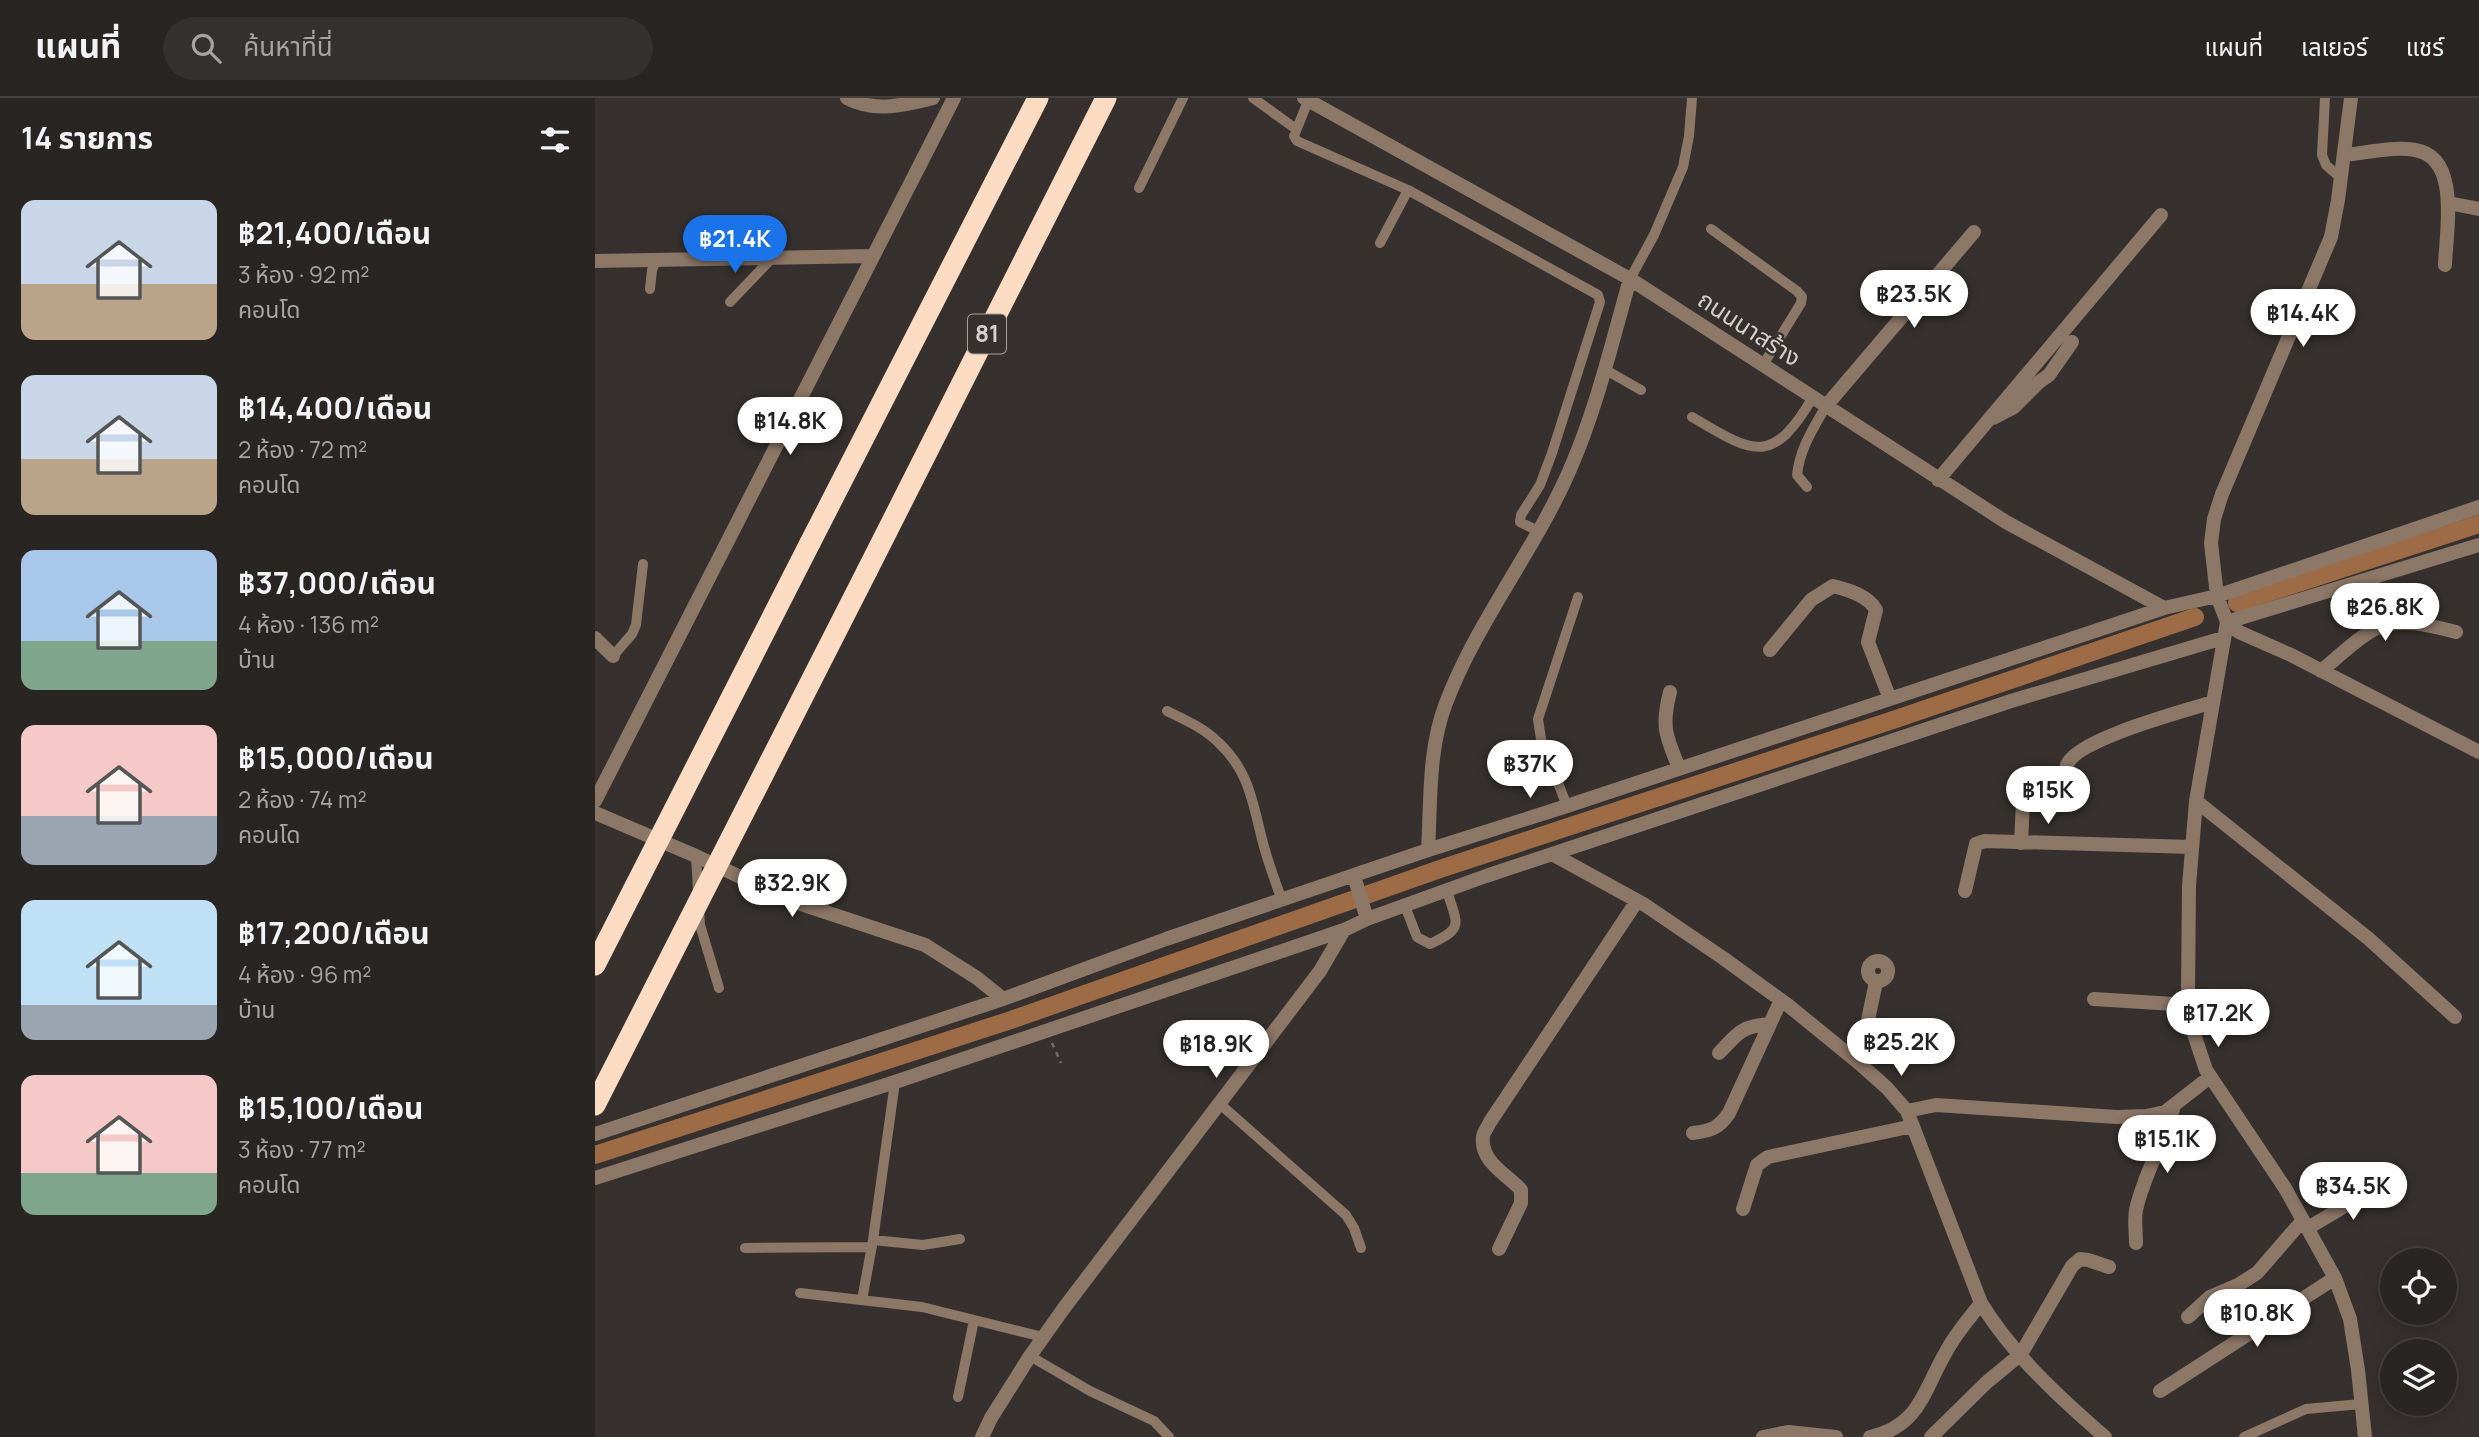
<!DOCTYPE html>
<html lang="th">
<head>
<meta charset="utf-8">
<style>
	:root { --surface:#282522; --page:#34312f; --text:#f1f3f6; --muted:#a5a5a5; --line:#444240; --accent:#1a73e8 }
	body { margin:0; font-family:Manrope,"Noto Sans Thai",sans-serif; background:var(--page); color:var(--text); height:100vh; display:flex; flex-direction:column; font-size:26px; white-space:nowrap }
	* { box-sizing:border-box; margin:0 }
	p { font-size:23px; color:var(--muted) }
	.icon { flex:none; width:38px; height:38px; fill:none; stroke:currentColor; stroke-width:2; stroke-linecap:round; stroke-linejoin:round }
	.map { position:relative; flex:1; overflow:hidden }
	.side { display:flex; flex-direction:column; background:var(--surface); width:595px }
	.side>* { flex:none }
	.controls { position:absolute; left:1785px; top:1150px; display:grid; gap:14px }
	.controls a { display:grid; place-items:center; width:77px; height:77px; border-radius:50%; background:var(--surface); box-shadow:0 4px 18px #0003,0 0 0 2px var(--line); font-size:35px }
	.price { position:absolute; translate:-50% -60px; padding:0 16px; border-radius:24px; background:#fff; color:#222; font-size:23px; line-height:46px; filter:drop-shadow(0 2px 4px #0008) }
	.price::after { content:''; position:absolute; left:50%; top:42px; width:21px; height:16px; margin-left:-10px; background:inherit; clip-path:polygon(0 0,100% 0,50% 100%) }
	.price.current { background:var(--accent); color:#fff }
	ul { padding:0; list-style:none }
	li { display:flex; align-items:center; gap:21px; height:175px; padding:0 21px }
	li span { display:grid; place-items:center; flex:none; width:196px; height:140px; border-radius:14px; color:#555 }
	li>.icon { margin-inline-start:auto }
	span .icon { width:84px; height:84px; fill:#fffc; stroke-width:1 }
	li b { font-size:30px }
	h2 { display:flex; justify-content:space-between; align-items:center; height:84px; padding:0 21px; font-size:30px }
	header { display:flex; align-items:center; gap:42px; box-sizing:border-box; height:98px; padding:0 35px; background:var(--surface); border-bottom:2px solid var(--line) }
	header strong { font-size:33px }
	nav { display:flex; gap:38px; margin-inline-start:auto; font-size:24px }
	.search { width:490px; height:63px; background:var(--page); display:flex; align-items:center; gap:18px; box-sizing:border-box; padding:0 24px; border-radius:38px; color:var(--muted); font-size:26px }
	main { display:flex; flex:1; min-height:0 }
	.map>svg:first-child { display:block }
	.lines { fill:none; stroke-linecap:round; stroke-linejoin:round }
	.canal { stroke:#9d6c47; stroke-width:18 }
	.path { stroke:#6f6b68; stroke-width:2.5; stroke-dasharray:5 5; stroke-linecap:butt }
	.lane { stroke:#8d7767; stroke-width:10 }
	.street { stroke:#8d7767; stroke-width:14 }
	.highway { stroke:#fcdbc3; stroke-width:21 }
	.highway-bridge { stroke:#fcdbc3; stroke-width:21 }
	.labels { text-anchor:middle; stroke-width:5; stroke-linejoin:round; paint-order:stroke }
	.shield { fill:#36312e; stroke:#a4a09e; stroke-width:2 }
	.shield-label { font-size:23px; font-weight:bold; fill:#d3d0ce }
	.street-label { font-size:24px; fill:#d3d0ce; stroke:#36312e }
</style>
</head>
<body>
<header>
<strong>แผนที่</strong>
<div class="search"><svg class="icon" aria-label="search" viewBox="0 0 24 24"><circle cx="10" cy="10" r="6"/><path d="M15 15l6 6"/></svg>ค้นหาที่นี่</div>
<nav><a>แผนที่</a><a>เลเยอร์</a><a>แชร์</a></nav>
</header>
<main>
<section class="side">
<h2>14 รายการ<svg class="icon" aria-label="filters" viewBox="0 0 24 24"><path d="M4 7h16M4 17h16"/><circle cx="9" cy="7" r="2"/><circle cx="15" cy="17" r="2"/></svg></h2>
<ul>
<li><span style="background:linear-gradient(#c9d6e8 60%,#b9a48a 0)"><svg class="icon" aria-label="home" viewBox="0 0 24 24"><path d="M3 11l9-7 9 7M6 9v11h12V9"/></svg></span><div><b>฿21,400/เดือน</b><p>3 ห้อง · 92 m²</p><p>คอนโด</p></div></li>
<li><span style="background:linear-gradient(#c9d6e8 60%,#b9a48a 0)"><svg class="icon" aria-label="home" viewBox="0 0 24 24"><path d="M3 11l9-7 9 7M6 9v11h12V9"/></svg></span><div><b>฿14,400/เดือน</b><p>2 ห้อง · 72 m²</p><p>คอนโด</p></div></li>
<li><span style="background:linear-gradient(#a9c7e8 65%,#7fa58c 0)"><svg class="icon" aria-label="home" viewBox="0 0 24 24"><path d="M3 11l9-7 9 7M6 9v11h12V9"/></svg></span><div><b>฿37,000/เดือน</b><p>4 ห้อง · 136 m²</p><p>บ้าน</p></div></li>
<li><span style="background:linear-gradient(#f6c9c9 65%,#9aa5b1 0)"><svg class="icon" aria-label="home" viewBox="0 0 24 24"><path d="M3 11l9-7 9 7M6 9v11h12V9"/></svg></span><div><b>฿15,000/เดือน</b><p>2 ห้อง · 74 m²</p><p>คอนโด</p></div></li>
<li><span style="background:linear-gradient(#bfe0f5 75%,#9aa5b1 0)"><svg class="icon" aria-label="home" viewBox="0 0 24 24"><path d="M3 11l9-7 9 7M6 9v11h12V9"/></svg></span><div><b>฿17,200/เดือน</b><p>4 ห้อง · 96 m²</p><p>บ้าน</p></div></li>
<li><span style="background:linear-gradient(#f6c9c9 70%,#7fa58c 0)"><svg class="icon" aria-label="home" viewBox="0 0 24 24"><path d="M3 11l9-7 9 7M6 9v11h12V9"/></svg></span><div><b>฿15,100/เดือน</b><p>3 ห้อง · 77 m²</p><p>คอนโด</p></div></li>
</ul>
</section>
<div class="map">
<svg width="1884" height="1339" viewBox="0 0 1884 1339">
	<rect width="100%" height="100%" fill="#36312e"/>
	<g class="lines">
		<path class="canal" d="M1642,505L1884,426
			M0,1057L416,922L845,771L1298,622L1600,519"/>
		<path class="path" d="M457,945L466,965"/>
		<path class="lane" d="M658,0L701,31
			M1730,0L1727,57L1731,67L1746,80
			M713,3L699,38L702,43L813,92L1003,197L1005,204L957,355L945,387L926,417L925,424L943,433
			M544,90L588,0
			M1116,131L1202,193L1207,199L1206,205L1168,267
			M785,145L813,92
			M1035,181L1059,137L1088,69L1094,38L1097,0
			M55,191L57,172L62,161
			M135,204L178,159
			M1009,271L1046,292
			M1097,319C1158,355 1177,369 1218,299
			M1212,389L1202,377C1205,350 1218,331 1231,308
			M18,558L37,536L41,527L48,466
			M572,613C590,622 609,630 623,644C654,673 657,702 667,741C672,762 680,782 687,803
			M972,708L946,641L943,621L983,499
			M101,758L103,793
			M810,808L822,839L835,846C870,830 862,826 852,793
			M104,811L105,827L124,890
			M625,1006L751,1117L759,1130L766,1150
			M278,1142L328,1147L365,1141
			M150,1150L277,1149
			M205,1195L327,1209L448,1239
			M267,1202L278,1142L300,984
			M435,1258L495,1293L559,1323L574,1339
			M363,1299L379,1222
			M1649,1339L1711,1311L1766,1306"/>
		<path class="street" d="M252,0C280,15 310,7 338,0
			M709,0L1035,181L1411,424L1569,510
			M1756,0L1743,102L1736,139L1627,396L1619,421L1616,445L1622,498L1632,524L1644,534L1696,557L1884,654
			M1749,57C1771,55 1797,48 1820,52C1866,59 1851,134 1850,167
			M1853,105L1884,111
			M0,163L278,158
			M1231,308L1379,134
			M1398,320L1419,309L1444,284L1454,277L1477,244
			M1343,382L1566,117
			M0,540L18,558
			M1175,552L1216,502L1238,488C1254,492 1274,498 1281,512L1273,544L1295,601
			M1726,573C1782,526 1786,514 1861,534
			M1075,594C1066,629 1071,638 1084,670
			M1470,700C1471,690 1469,676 1472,667C1481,641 1590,613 1618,604
			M0,703L359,0
			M1601,703L1774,841L1860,919
			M0,715L101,758L194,802L330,847L382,880L408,901
			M1426,745L1429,682
			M833,752C836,703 833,651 851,605C883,521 941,451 976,369C1002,309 1017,244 1035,181
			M959,757L1050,807L1128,860L1194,908L1264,965L1292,990L1312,1013L1386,1205C1417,1256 1465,1300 1510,1339
			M759,778L772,821
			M1370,793L1381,746L1390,743L1597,749
			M1273 873a10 10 0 1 1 20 0a10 10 0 1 1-20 0Z
			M1499,901L1595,907
			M1124,955C1143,935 1146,928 1175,926
			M1264,965L1281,884
			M1312,1013L1341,1007L1522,1019L1551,1018L1570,1014L1615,979
			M1098,1035C1116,1033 1124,1030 1134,1015L1186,902
			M0,1036L408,901L571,841L833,752L972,708L1569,510L1622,498L1884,409
			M0,1080L300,984L749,832
			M1148,1111L1162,1067L1173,1059L1318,1028
			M1713,1130L1785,1087
			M1541,1145C1541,1134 1539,1122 1541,1112C1549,1075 1570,1043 1579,1007
			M904,1151L926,1105V1092C913,1077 885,1064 888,1039C888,1035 893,1029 895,1024L1042,803
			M1593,1219L1615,1199L1643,1187L1662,1175L1708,1122
			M1565,1293L1740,1180
			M387,1339L396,1320L435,1258L469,1210L725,873L749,832L772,821L891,778L1416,603L1628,540
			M1168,1339L1193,1334L1241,1339
			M1275,1339C1325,1328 1328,1293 1351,1254C1360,1236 1374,1221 1386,1205
			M1336,1339L1392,1284L1426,1256L1477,1168L1485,1161L1493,1162L1514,1169
			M1770,1339L1763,1272L1755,1221L1740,1180L1690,1090L1611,972L1598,933L1593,893L1594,788L1601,703L1632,524L1884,447"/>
		<path class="highway" d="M215,445L443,0
			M272,473L511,0"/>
		<path class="highway-bridge" d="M0,867L215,445
			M0,1007L272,473"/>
	</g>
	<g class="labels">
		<rect class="shield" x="373" y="216.5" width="38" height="39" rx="5"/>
		<g class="shield-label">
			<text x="392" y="244">81</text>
		</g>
		<g class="street-label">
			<text transform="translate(1154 231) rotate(33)" y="8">ถนนนาสร้าง</text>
		</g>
	</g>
</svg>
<div class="controls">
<a><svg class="icon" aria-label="locate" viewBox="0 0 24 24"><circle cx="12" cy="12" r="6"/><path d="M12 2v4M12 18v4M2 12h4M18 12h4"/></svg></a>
<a><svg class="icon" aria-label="layers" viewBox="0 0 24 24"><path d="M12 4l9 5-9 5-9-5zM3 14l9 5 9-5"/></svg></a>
</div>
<b class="price current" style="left:140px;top:177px">฿21.4K</b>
<b class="price" style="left:1319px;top:232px">฿23.5K</b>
<b class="price" style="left:1708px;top:251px">฿14.4K</b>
<b class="price" style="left:195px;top:359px">฿14.8K</b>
<b class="price" style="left:1790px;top:545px">฿26.8K</b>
<b class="price" style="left:935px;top:702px">฿37K</b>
<b class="price" style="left:1453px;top:728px">฿15K</b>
<b class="price" style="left:197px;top:821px">฿32.9K</b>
<b class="price" style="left:1623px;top:951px">฿17.2K</b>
<b class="price" style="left:1306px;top:980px">฿25.2K</b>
<b class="price" style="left:621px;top:982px">฿18.9K</b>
<b class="price" style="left:1572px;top:1077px">฿15.1K</b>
<b class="price" style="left:1758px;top:1124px">฿34.5K</b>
<b class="price" style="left:1662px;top:1251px">฿10.8K</b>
</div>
</main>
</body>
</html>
